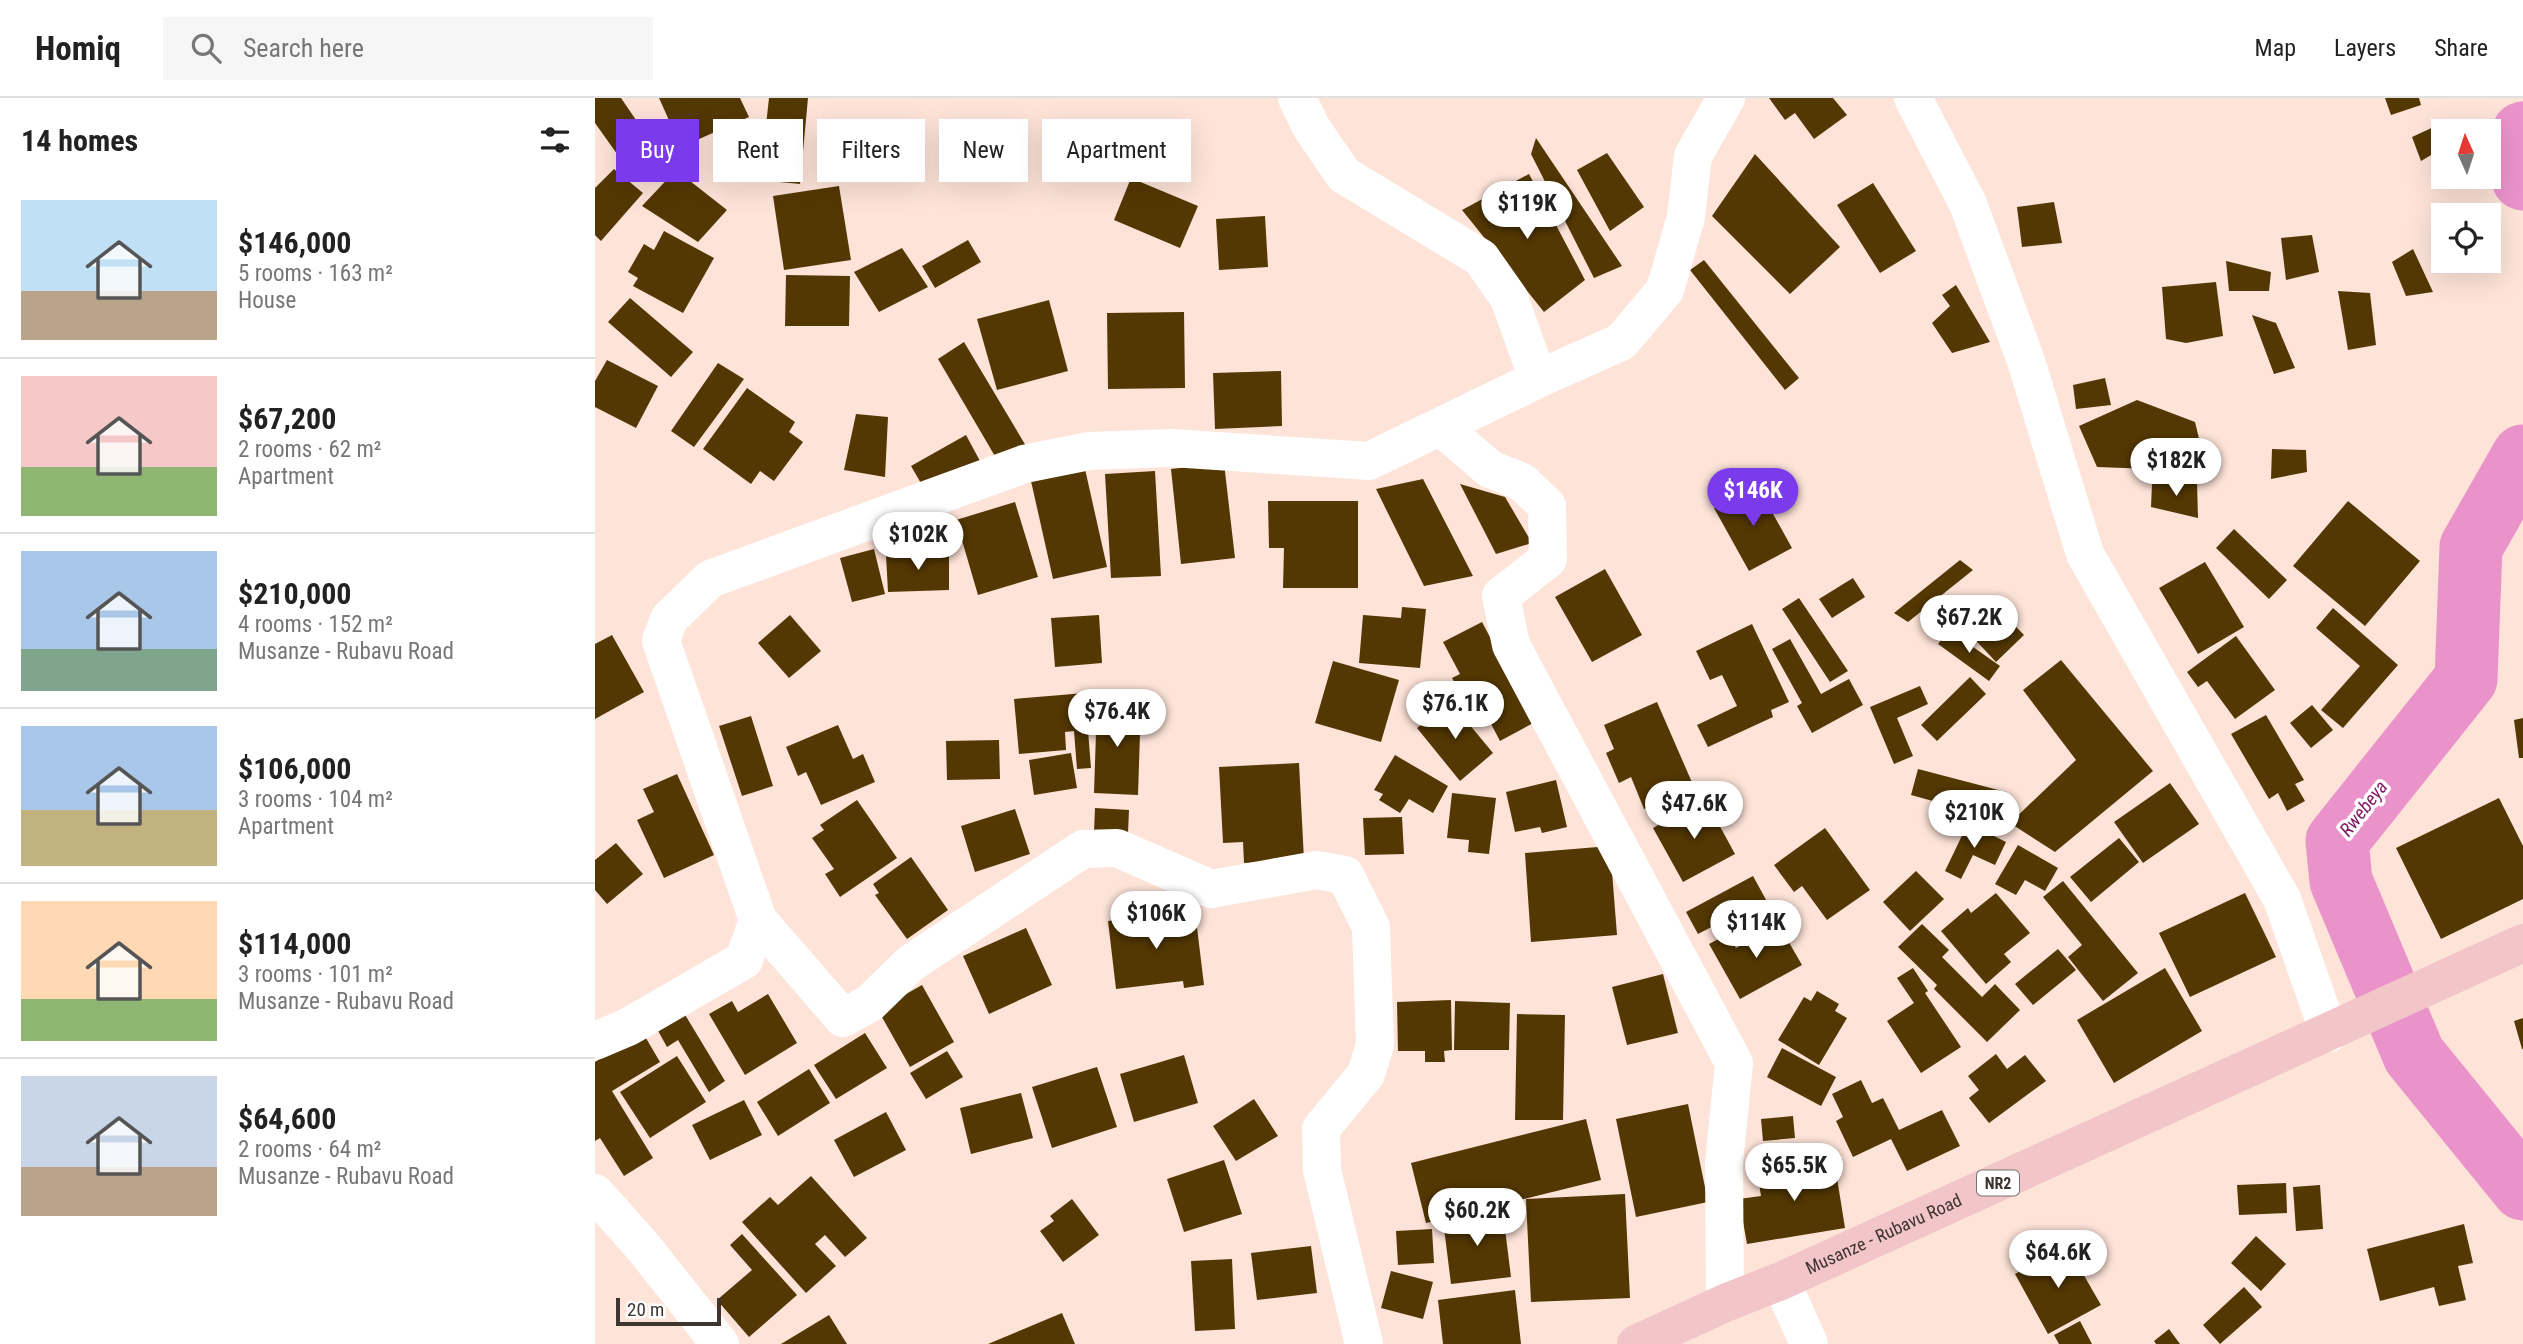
<!DOCTYPE html>
<html lang="en">
<head>
<meta charset="utf-8">
<style>
	:root { --surface:#fff; --page:#f6f6f6; --text:#222; --muted:#767676; --line:#e0e0e0; --accent:#7c3aed }
	body { margin:0; font-family:"Roboto Condensed",sans-serif; background:var(--page); color:var(--text); height:100vh; display:flex; flex-direction:column; font-size:26px; white-space:nowrap }
	* { box-sizing:border-box; margin:0 }
	p { font-size:23px; color:var(--muted) }
	.icon { flex:none; width:38px; height:38px; fill:none; stroke:currentColor; stroke-width:2; stroke-linecap:round; stroke-linejoin:round }
	.map { position:relative; flex:1; overflow:hidden }
	.details { display:flex; flex-direction:column; background:var(--surface); width:595px }
	.details>* { flex:none }
	.top-card { position:absolute; left:21px; top:21px; width:665px; height:63px; display:flex; gap:14px }
	.needle { width:46px; rotate:357deg }
	.buttons { position:absolute; left:1836px; top:21px; display:grid; gap:14px }
	.buttons a { display:grid; place-items:center; width:70px; height:70px; border-radius:0px; background:var(--surface); box-shadow:0 7px 28px #0002; font-size:35px }
	.scale { position:absolute; left:21px; bottom:18px; width:105px; box-sizing:border-box; padding-left:7px; border:4px solid #3e3430; border-top:0; font-size:19px; line-height:24px; white-space:nowrap; color:#3e3430; -webkit-text-stroke:5px #fff; paint-order:stroke }
	.price { position:absolute; translate:-50% -60px; padding:0 16px; border-radius:24px; background:#fff; color:#222; font-size:23px; line-height:46px; filter:drop-shadow(0 2px 4px #0008) }
	.price::after { content:''; position:absolute; left:50%; top:42px; width:21px; height:16px; margin-left:-10px; background:inherit; clip-path:polygon(0 0,100% 0,50% 100%) }
	.price.current { background:var(--accent); color:#fff }
	ul { padding:0; list-style:none }
	li { display:flex; align-items:center; gap:21px; height:175px; padding:0 21px }
	li+li { border-top:2px solid var(--line) }
	li span { display:grid; place-items:center; flex:none; width:196px; height:140px; border-radius:0px; color:#555 }
	li>.icon { margin-inline-start:auto }
	span .icon { width:84px; height:84px; fill:#fffc; stroke-width:1 }
	li b { font-size:30px }
	h2 { display:flex; justify-content:space-between; align-items:center; height:84px; padding:0 21px; font-size:30px }
	.chip { padding:0 24px; border-radius:0px; background:var(--surface); box-shadow:0 7px 28px #0002; font-size:24px; line-height:63px }
	.chip.current { background:var(--accent); color:#fff }
	header { display:flex; align-items:center; gap:42px; box-sizing:border-box; height:98px; padding:0 35px; background:var(--surface); border-bottom:2px solid var(--line) }
	header strong { font-size:33px }
	nav { display:flex; gap:38px; margin-inline-start:auto; font-size:24px }
	.search { width:490px; height:63px; background:var(--page); display:flex; align-items:center; gap:18px; box-sizing:border-box; padding:0 24px; border-radius:0px; color:var(--muted); font-size:26px }
	main { display:flex; flex:1; min-height:0 }
	.map>svg:first-child { display:block }
	.lines { fill:none; stroke-linecap:round; stroke-linejoin:round }
	.river { stroke:#ea93cb; stroke-width:63 }
	.building { fill:#543803 }
	.minor { stroke:#fff; stroke-width:38 }
	.highway { stroke:#f2c5c8; stroke-width:38 }
	.labels { text-anchor:middle; stroke-width:7; stroke-linejoin:round; paint-order:stroke }
	.shield { fill:#fff; stroke:#78716e; stroke-width:2 }
	.shield-label { font-size:16px; font-weight:bold; fill:#3e3430 }
	.street-label { font-size:18px; fill:#3e3430; stroke:#fff }
	.water-label { font-size:19px; font-style:italic; fill:#7f1a63; stroke:#fff }
</style>
</head>
<body>
<header>
<strong>Homiq</strong>
<div class="search"><svg class="icon" aria-label="search" viewBox="0 0 24 24"><circle cx="10" cy="10" r="6"/><path d="M15 15l6 6"/></svg>Search here</div>
<nav><a>Map</a><a>Layers</a><a>Share</a></nav>
</header>
<main>
<section class="details">
<h2>14 homes<svg class="icon" aria-label="filters" viewBox="0 0 24 24"><path d="M4 7h16M4 17h16"/><circle cx="9" cy="7" r="2"/><circle cx="15" cy="17" r="2"/></svg></h2>
<ul>
<li><span style="background:linear-gradient(#bfe0f5 65%,#b9a48a 0)"><svg class="icon" aria-label="home" viewBox="0 0 24 24"><path d="M3 11l9-7 9 7M6 9v11h12V9"/></svg></span><div><b>$146,000</b><p>5 rooms · 163 m²</p><p>House</p></div></li>
<li><span style="background:linear-gradient(#f6c9c9 65%,#8fb573 0)"><svg class="icon" aria-label="home" viewBox="0 0 24 24"><path d="M3 11l9-7 9 7M6 9v11h12V9"/></svg></span><div><b>$67,200</b><p>2 rooms · 62 m²</p><p>Apartment</p></div></li>
<li><span style="background:linear-gradient(#a9c7e8 70%,#7fa58c 0)"><svg class="icon" aria-label="home" viewBox="0 0 24 24"><path d="M3 11l9-7 9 7M6 9v11h12V9"/></svg></span><div><b>$210,000</b><p>4 rooms · 152 m²</p><p>Musanze - Rubavu Road</p></div></li>
<li><span style="background:linear-gradient(#a9c7e8 60%,#c2b280 0)"><svg class="icon" aria-label="home" viewBox="0 0 24 24"><path d="M3 11l9-7 9 7M6 9v11h12V9"/></svg></span><div><b>$106,000</b><p>3 rooms · 104 m²</p><p>Apartment</p></div></li>
<li><span style="background:linear-gradient(#ffd9b3 70%,#8fb573 0)"><svg class="icon" aria-label="home" viewBox="0 0 24 24"><path d="M3 11l9-7 9 7M6 9v11h12V9"/></svg></span><div><b>$114,000</b><p>3 rooms · 101 m²</p><p>Musanze - Rubavu Road</p></div></li>
<li><span style="background:linear-gradient(#c9d6e8 65%,#b9a48a 0)"><svg class="icon" aria-label="home" viewBox="0 0 24 24"><path d="M3 11l9-7 9 7M6 9v11h12V9"/></svg></span><div><b>$64,600</b><p>2 rooms · 64 m²</p><p>Musanze - Rubavu Road</p></div></li>
</ul>
</section>
<div class="map">
<svg width="1928" height="1246" viewBox="0 0 1928 1246">
	<rect width="100%" height="100%" fill="#fde3d8"/>
	<g class="lines">
		<path class="river" d="M1928,35L1925,61L1928,81
			M1928,358L1876,449L1871,581L1742,743L1746,783L1819,957L1928,1091"/>
	</g>
	<path class="building" d="M0,0H26L69,63L42,84L0,25Z
		M64,0H145L154,19L86,49Z
		M174,0H213L205,86L165,82Z
		M1174,0H1238L1252,17L1219,41L1200,15L1190,22Z
		M1790,0H1824L1826,7L1796,17Z
		M1843,27L1848,50L1826,63L1817,39Z
		M941,40L1027,168L999,180L936,56Z
		M1012,55L1049,109L1015,133L982,72Z
		M1160,56L1245,149L1195,196L1117,118Z
		M19,71L48,95L6,143L0,137V90Z
		M81,72L132,112L103,144L47,108Z
		M934,76L990,182L949,214L867,112Z
		M536,80L603,108L585,150L519,122Z
		M1278,85L1321,153L1285,175L1242,107Z
		M244,88L256,162L189,172L178,98Z
		M1459,104L1467,145L1427,149L1422,109Z
		M670,118L673,169L624,172L621,121Z
		M69,133L119,160L88,215L38,188L43,180L33,174L49,146L59,152Z
		M1717,137L1724,174L1691,182L1686,140Z
		M373,142L386,164L340,190L327,168Z
		M307,150L333,189L284,214L259,174Z
		M1818,151L1838,194L1811,198L1797,164Z
		M1109,162L1204,280L1190,292L1095,172Z
		M1631,163L1676,174L1674,193H1634Z
		M191,177L255,178L254,228H190Z
		M1621,184L1628,238L1591,245L1571,241L1567,189Z
		M1361,187L1395,244L1357,255L1337,225L1355,208L1347,197Z
		M1743,193L1775,195L1781,247L1753,252Z
		M35,200L98,254L76,279L13,224Z
		M454,202L473,273L402,292L382,221Z
		M589,214L590,290L513,291L512,215Z
		M1657,217L1681,225L1700,270L1679,276Z
		M369,244L431,348L404,365L343,261Z
		M12,262L63,288L41,330L0,309V283Z
		M123,265L149,281L99,349L76,333Z
		M686,273L687,328L620,331L618,275Z
		M1510,280L1516,307L1481,311L1478,287Z
		M152,290L200,324L194,334L208,344L179,383L165,373L156,386L108,351Z
		M1542,302L1600,324L1612,373L1502,369L1484,328Z
		M261,316L293,319L290,379L249,372Z
		M371,337L385,363L331,394L316,368Z
		M1677,351L1711,352L1712,374L1676,381Z
		M629,365L640,460L586,466L576,371Z
		M490,371L512,469L458,481L436,383Z
		M560,373L566,478L516,480L510,376Z
		M828,381L878,478L829,488L781,391Z
		M1602,384L1603,420L1556,409L1557,386Z
		M865,386L910,399L937,445L901,456Z
		M1162,387L1197,450L1154,473L1119,410Z
		M673,403H763V490H688L689,450H674Z
		M1753,403L1825,463L1770,528L1698,468Z
		M420,404L443,479L383,497L361,422Z
		M1639,431L1692,482L1674,501L1621,450Z
		M279,451L290,496L257,504L245,460Z
		M354,454V492L293,494L291,457Z
		M1365,462L1378,472L1313,524L1299,515Z
		M1610,464L1649,529L1603,556L1564,490Z
		M1010,471L1047,537L997,564L960,499Z
		M1258,480L1270,499L1237,520L1224,501Z
		M1204,500L1253,573L1235,584L1187,511Z
		M1398,505L1429,537L1401,564L1371,532Z
		M807,509L831,511L825,570L764,565L768,517L806,520Z
		M1738,510L1803,567L1748,630L1726,612L1765,568L1721,530Z
		M195,517L226,553L194,580L163,545Z
		M504,517L507,565L460,569L456,520Z
		M887,524L940,624L905,643L884,603L873,608L857,580L865,576L848,544Z
		M1157,526L1194,604L1176,612L1178,619L1113,649L1102,627L1142,608L1127,577L1115,582L1101,553Z
		M1354,532L1405,568L1394,583L1343,546Z
		M17,537L49,594L0,621V546Z
		M1641,538L1680,592L1640,621L1612,583L1603,589L1592,574Z
		M1195,541L1226,596L1254,581L1268,607L1217,635L1202,608L1207,605L1177,551Z
		M1466,562L1558,673L1460,754L1415,725L1481,662L1428,592Z
		M738,563L804,582L786,644L720,625Z
		M1375,579L1391,596L1342,643L1326,627Z
		M1325,588L1333,606L1302,620L1318,658L1299,666L1275,609Z
		M490,595L496,670L482,671L479,633L470,634L471,652L424,656L419,601Z
		M855,603L898,655L865,683L822,630Z
		M502,604L546,606L543,697L499,695Z
		M1062,604L1099,689L1049,711L1036,679L1024,685L1011,655L1019,651L1009,627Z
		M1717,607L1738,632L1716,650L1695,625Z
		M1671,617L1709,682L1700,686L1710,703L1692,713L1683,695L1674,701L1636,636Z
		M156,618L178,688L147,698L124,628Z
		M1928,620V660H1924L1919,622Z
		M243,627L258,661L268,656L280,684L226,707L211,674L203,678L191,649Z
		M404,642L405,681L352,682L351,643Z
		M476,655L482,690L439,697L434,662Z
		M800,657L853,688L838,715L814,701L805,715L784,702L788,696L779,692Z
		M704,665L709,762L649,765L648,744L628,745L624,669Z
		M1323,671L1411,694L1403,721L1316,697Z
		M82,676L119,757L69,780L42,722L59,714L48,691Z
		M961,682L972,729L947,735L945,729L920,734L911,694Z
		M1575,685L1604,726L1548,765L1519,724Z
		M857,695L901,700L894,756L873,754L874,742L852,740Z
		M1904,700L1928,748V801L1846,841L1801,750Z
		M1110,701L1140,756L1088,784L1058,730Z
		M262,702L302,760L245,799L230,776L239,771L217,740L229,732L225,727Z
		M500,710L534,712L533,735L499,734Z
		M420,711L435,756L380,774L366,728Z
		M807,719L809,756L770,757L768,720Z
		M1373,725L1411,744L1400,767L1378,757L1366,781L1350,773Z
		M1230,730L1275,792L1232,822L1207,788L1199,794L1179,767Z
		M1524,740L1544,764L1496,804L1475,779Z
		M21,745L48,776L12,806L0,792V762Z
		M1423,747L1463,770L1450,793L1430,782L1421,797L1400,786Z
		M1015,748L1022,837L936,844L930,755Z
		M316,759L353,812L312,841L280,797L284,795L278,786Z
		M1321,773L1349,801L1315,833L1288,804Z
		M1158,778L1181,820L1141,842L1130,822L1103,836L1091,814Z
		M1468,783L1543,875L1508,903L1473,859L1487,847L1448,799Z
		M1401,795L1435,835L1409,856L1416,864L1391,886L1346,833L1373,810L1376,815Z
		M1650,795L1681,859L1595,899L1564,835Z
		M600,813L609,887L589,890L588,883L521,891L513,823Z
		M1327,826L1354,852L1347,859L1387,899L1400,886L1425,912L1392,944L1339,891L1342,887L1303,849Z
		M1184,827L1207,867L1145,901L1114,846L1133,836L1141,850Z
		M431,830L457,887L394,916L368,858Z
		M1463,851L1481,872L1438,907L1420,886Z
		M1318,870L1333,893L1330,895L1366,949L1326,975L1292,923L1319,905L1302,880Z
		M1570,870L1607,933L1519,985L1482,922Z
		M1068,876L1083,935L1032,947L1017,889Z
		M327,887L359,944L315,969L283,912Z
		M1222,893L1244,906L1240,913L1252,920L1224,967L1183,942L1209,899L1216,903Z
		M173,896L202,945L150,977L114,916L137,903L143,914Z
		M856,902L857,952L849,953L850,964H830V953H803L802,904Z
		M860,903L915,905L914,952H859Z
		M89,915L130,983L114,994L83,942L72,949L62,931Z
		M922,916L970,917L968,1022H920Z
		M1928,920V951H1927L1919,923Z
		M48,935L65,964L17,993L58,1060L29,1078L5,1040L0,1043V964Z
		M270,935L292,970L241,1001L219,967Z
		M1187,950L1241,979L1226,1008L1172,979Z
		M352,953L368,979L331,1001L315,975Z
		M1401,956L1412,971L1430,957L1451,983L1394,1025L1374,1000L1384,992L1373,978Z
		M589,957L603,1005L539,1024L525,976Z
		M82,958L111,1004L55,1040L25,994Z
		M502,969L522,1029L457,1050L437,989Z
		M214,971L235,1005L183,1038L162,1004Z
		M1266,982L1277,1005L1288,1000L1304,1032L1347,1012L1365,1048L1312,1073L1296,1041L1258,1059L1241,1023L1248,1019L1237,996Z
		M426,995L438,1040L376,1056L365,1010Z
		M659,1001L683,1038L641,1063L618,1028Z
		M149,1002L167,1037L115,1062L97,1027Z
		M1093,1006L1113,1104L1041,1119L1021,1021Z
		M291,1014L311,1052L259,1079L239,1042Z
		M1198,1018L1200,1040L1168,1043L1166,1021Z
		M991,1021L1006,1082L831,1125L816,1065Z
		M1239,1061L1250,1130L1152,1146L1144,1101L1166,1098L1162,1073Z
		M629,1062L647,1116L589,1134L572,1081Z
		M216,1078L272,1140L250,1159L230,1137L220,1146L241,1168L211,1195L147,1124L175,1099L183,1107Z
		M1691,1085L1692,1115L1644,1117L1642,1087Z
		M1725,1087L1728,1131L1701,1133L1698,1089Z
		M1030,1096L1035,1200L936,1204L931,1101Z
		M477,1101L504,1137L468,1164L445,1133L459,1123L455,1118Z
		M908,1115L916,1179L856,1186L848,1122Z
		M1869,1126L1878,1165L1863,1168L1871,1202L1844,1208L1839,1189L1785,1203L1772,1151Z
		M837,1131L839,1165L803,1167L801,1133Z
		M147,1136L202,1197L154,1239L122,1202L157,1172L135,1147Z
		M1661,1138L1691,1166L1666,1193L1636,1165Z
		M716,1148L722,1195L662,1202L656,1155Z
		M1472,1148L1506,1207L1453,1236L1420,1176Z
		M637,1161L640,1231L600,1233L596,1163Z
		M796,1173L838,1184L828,1221L786,1210Z
		M1649,1189L1667,1209L1625,1246L1608,1227Z
		M920,1192L926,1246H848L843,1202Z
		M467,1215L480,1246H393Z
		M234,1217L252,1246H186Z
		M1485,1223L1497,1246H1464L1459,1237Z
		M1574,1231L1585,1246H1561L1559,1243Z"/>
	<g class="lines">
		<path class="minor" d="M702,0L716,29L749,77L886,160L914,200L943,281
			M1318,0L1373,106L1431,263L1490,456L1687,801L1734,935
			M846,329L895,371L927,384L952,408L953,461L906,498L916,547L1139,965L1129,1065L1130,1205
			M163,822L248,920L275,905L316,865L488,751L522,750L616,791L722,772L750,777L776,829L780,947L771,976L726,1031L727,1072L769,1246
			M0,943L33,929L149,862L163,822L66,543L74,521L115,481L429,366L494,353L577,350L774,363L943,281L1026,244L1070,192L1091,119L1098,58L1131,0
			M0,1095L49,1150L125,1246
			M1186,1183L1214,1246"/>
		<path class="highway" id="s1" d="M1041,1246L1130,1205L1186,1183L1928,845"/>
	</g>
	<g class="labels">
		<rect class="shield" x="1382" y="1072.5" width="42" height="25" rx="5"/>
		<g class="shield-label">
			<text x="1403" y="1091">NR2</text>
		</g>
		<g class="street-label">
			<text dy="6" stroke="none"><textPath href="#s1" startOffset="271">Musanze - Rubavu Road</textPath></text>
		</g>
		<g class="water-label">
			<text transform="translate(1768 710) rotate(-52)" y="7">Rwebeya</text>
		</g>
	</g>
</svg>
<div class="buttons">
<a><svg class="needle" viewBox="-14 -14 28 28"><path d="M0-13l5 13h-10z" fill="#e53935"/><path d="M0 13l5-13h-10z" fill="#767676"/></svg></a>
<a><svg class="icon" aria-label="locate" viewBox="0 0 24 24"><circle cx="12" cy="12" r="6"/><path d="M12 2v4M12 18v4M2 12h4M18 12h4"/></svg></a>
</div>
<div class="scale">20 m</div>
<b class="price" style="left:932px;top:143px">$119K</b>
<b class="price" style="left:1581px;top:400px">$182K</b>
<b class="price current" style="left:1158px;top:430px">$146K</b>
<b class="price" style="left:323px;top:474px">$102K</b>
<b class="price" style="left:1374px;top:557px">$67.2K</b>
<b class="price" style="left:860px;top:643px">$76.1K</b>
<b class="price" style="left:522px;top:651px">$76.4K</b>
<b class="price" style="left:1099px;top:743px">$47.6K</b>
<b class="price" style="left:1379px;top:752px">$210K</b>
<b class="price" style="left:561px;top:853px">$106K</b>
<b class="price" style="left:1161px;top:862px">$114K</b>
<b class="price" style="left:1199px;top:1105px">$65.5K</b>
<b class="price" style="left:882px;top:1150px">$60.2K</b>
<b class="price" style="left:1463px;top:1192px">$64.6K</b>
<div class="top-card">
<a class="chip current">Buy</a>
<a class="chip">Rent</a>
<a class="chip">Filters</a>
<a class="chip">New</a>
<a class="chip">Apartment</a>
</div>
</div>
</main>
</body>
</html>
